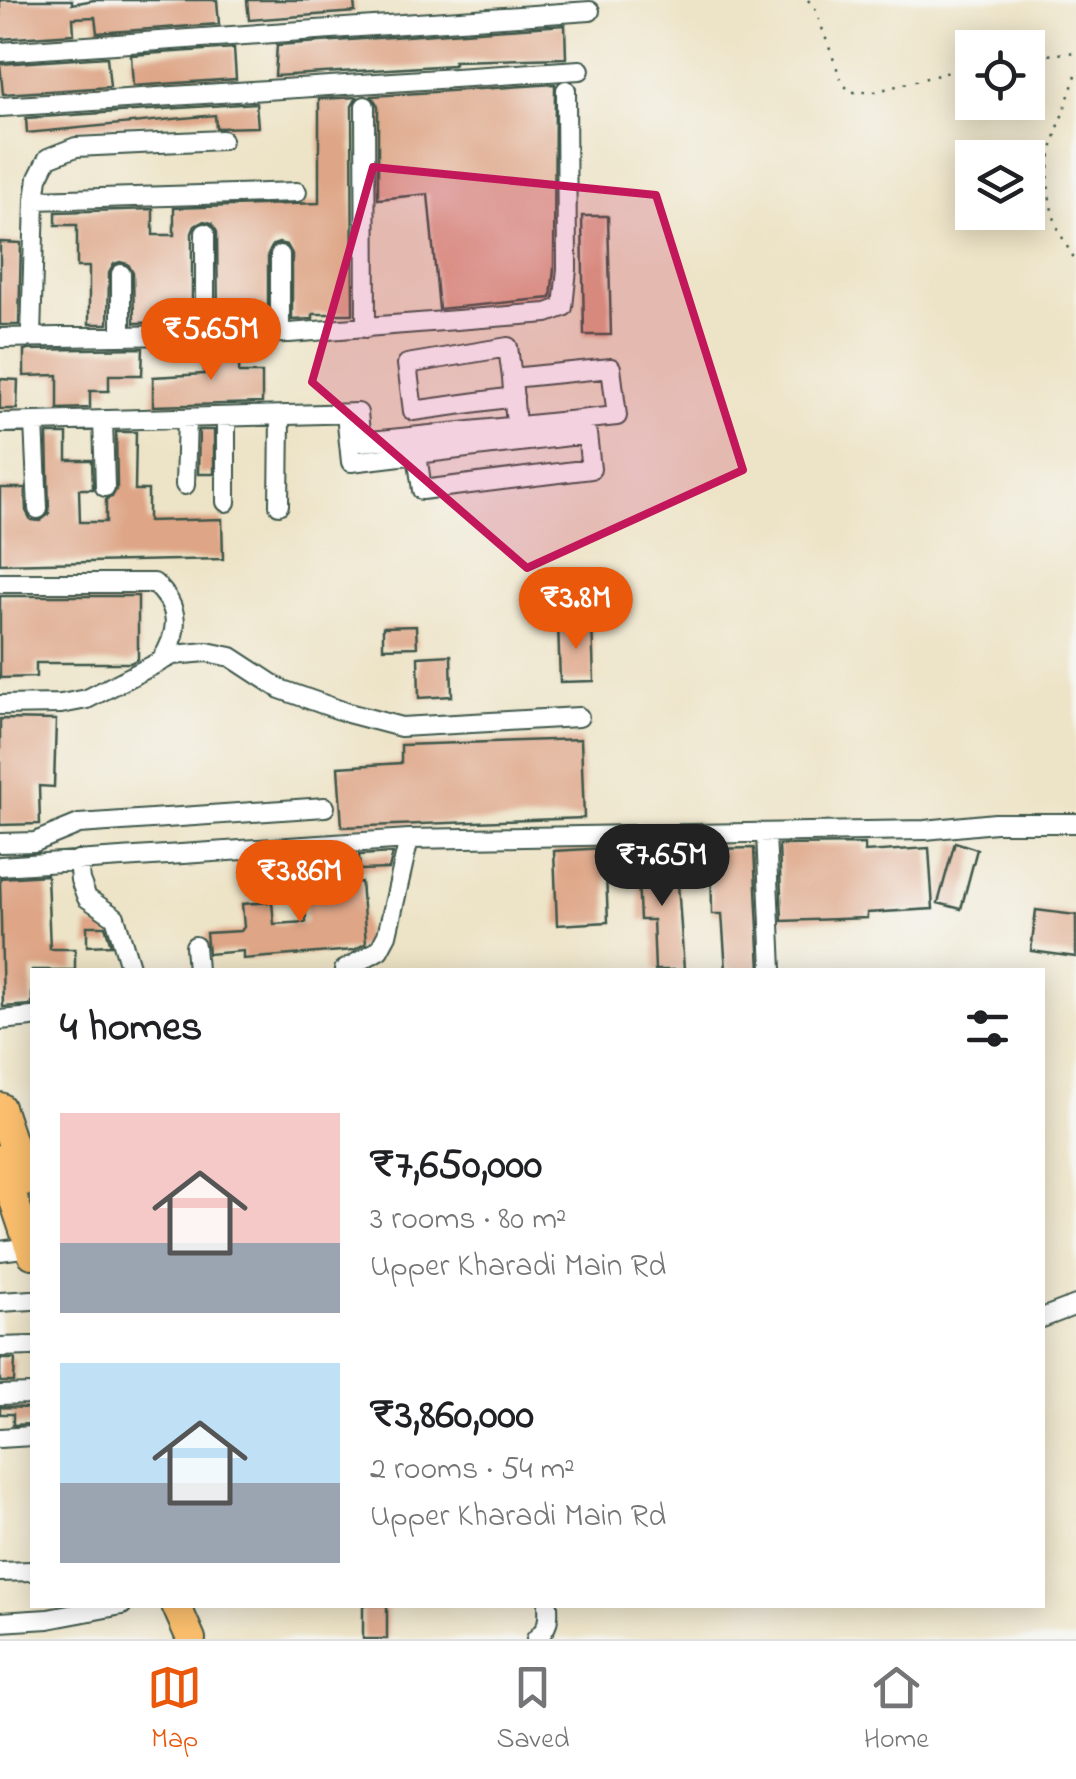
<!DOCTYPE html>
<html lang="en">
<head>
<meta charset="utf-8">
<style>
	:root { --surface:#fff; --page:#f6f6f6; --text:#202124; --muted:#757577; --line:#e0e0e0; --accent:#ea580c }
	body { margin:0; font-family:"Indie Flower",sans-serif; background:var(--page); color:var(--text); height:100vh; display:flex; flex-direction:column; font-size:38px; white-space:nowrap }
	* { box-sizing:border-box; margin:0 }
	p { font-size:32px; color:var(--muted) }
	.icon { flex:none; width:55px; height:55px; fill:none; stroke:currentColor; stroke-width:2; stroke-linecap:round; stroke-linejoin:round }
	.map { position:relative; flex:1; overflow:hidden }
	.panel { position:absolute; left:30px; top:968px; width:1015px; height:640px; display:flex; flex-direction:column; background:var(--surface); border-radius:0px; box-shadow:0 5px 25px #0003 }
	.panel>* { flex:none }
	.tools { position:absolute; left:955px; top:30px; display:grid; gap:20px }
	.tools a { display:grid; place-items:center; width:90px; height:90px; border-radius:0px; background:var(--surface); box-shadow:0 5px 25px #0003; font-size:50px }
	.price { position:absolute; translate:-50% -85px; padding:0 22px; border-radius:35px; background:var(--accent); color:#fff; font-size:32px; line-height:65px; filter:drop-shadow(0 2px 5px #0008) }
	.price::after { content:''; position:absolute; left:50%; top:60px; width:30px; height:22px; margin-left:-15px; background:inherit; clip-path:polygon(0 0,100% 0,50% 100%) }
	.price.current { background:#222; color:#fff }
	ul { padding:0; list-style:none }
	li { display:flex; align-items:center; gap:30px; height:250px; padding:0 30px }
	li span { display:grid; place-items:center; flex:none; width:280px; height:200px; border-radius:0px; color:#555 }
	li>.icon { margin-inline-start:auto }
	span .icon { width:120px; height:120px; fill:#fffc; stroke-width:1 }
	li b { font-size:42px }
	h2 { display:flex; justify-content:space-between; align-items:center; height:120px; padding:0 30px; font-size:42px }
	.menu { display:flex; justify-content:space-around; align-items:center; height:140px; border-top:2px solid var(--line); background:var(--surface); font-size:28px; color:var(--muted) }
	.menu a { display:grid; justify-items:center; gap:5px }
	.menu .current { color:var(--accent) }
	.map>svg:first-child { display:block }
	.building { fill:#dea586 }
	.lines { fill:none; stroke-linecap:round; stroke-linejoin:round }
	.minor-casing { stroke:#3e564a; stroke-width:22 }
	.highway-casing { stroke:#3e564a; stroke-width:32 }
	.path { stroke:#3e564a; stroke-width:2.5; stroke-dasharray:2.5 8; stroke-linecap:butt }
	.minor { stroke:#fff; stroke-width:18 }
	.highway { stroke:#fabe6d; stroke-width:28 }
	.marked { fill:#c2185b; fill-opacity:0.2; stroke:#c2185b; stroke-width:8; stroke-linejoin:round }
</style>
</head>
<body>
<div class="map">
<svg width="1076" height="1639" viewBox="0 0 1076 1639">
	<rect width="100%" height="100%" fill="#f6f6f2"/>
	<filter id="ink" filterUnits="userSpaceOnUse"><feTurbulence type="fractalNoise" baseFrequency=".01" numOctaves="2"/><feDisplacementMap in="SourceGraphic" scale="20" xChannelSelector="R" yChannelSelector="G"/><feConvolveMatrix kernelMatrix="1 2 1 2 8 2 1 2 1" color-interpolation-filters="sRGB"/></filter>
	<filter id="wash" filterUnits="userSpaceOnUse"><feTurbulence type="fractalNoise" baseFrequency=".0048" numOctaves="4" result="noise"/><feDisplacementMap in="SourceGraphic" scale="40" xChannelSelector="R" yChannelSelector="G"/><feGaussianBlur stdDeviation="2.25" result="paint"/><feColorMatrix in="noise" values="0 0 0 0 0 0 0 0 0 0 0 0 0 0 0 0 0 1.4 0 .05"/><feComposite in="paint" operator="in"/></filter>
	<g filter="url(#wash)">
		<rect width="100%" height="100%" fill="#ede3c6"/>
		<g id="blocks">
			<path class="building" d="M0,0H72V4L94,0H217L219,24L97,33L95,17L73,18L74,34L0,39Z
				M247,0H354L355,12L249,20Z
				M565,25L566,58L454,61V65L275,76L277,45Z
				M234,48L236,79L133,86L131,55Z
				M107,57L110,87L3,94L0,64Z
				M555,84L554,268L551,298L439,309L428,194L378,199V106L372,96Z
				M357,97L352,106L353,314H313V319L292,320V254L287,245L279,243L273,245L268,254V321L218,322L217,232L212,223L204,221L195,226L192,233V322L134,323L133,273L128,264L120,262L114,264L109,273L108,324H89V267H77V225H56V212L153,209V235H174V208L319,203V99Z
				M256,103L258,127L216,128L215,115L27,133L26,118Z
				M582,216H608L611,335H584Z
				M0,242L21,243L19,325H0Z
				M240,346L239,373H262V403L153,406V377L204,374V347Z
				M143,348L142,375H109V391H90V408L58,409V375L24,376V350Z
				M0,379L18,380L17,409H0Z
				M199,430H214V474H198Z
				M116,432H136L135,490H148V521L222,519L223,559L0,564V488H25L26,511L31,520L40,521L49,514L47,434H67V460H92L93,489H79L80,522H106V499L112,497L117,488Z
				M0,596H138V659L130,663H36V677L0,678Z
				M592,622L594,681L560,682L558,623Z
				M416,626L417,647L383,648V627Z
				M451,655L452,696L419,698L418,657Z
				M0,719L56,720L54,787L39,786L40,824L0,825Z
				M581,739L584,818L342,827L338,767L401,763V745Z
				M955,842L977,849L961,909L938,903Z
				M865,844V852L929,848L933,909L867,913V918L782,921L779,845Z
				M605,848L608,922L557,925L554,851Z
				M754,848L760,970H726L722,914H712L711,849Z
				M393,853L389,869L360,870L359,855Z
				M676,855L684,970H655L653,920H640L637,857Z
				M47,875L50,949H75V970H32V1005L3,1007L0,878Z
				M331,875V884L361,882L366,943L354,950L243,959V951L208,954L206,933L241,931L244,927L242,904L272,902L274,924L306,922L304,876Z
				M1036,910L1076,915V957L1031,951Z
				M87,926H105L111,945L87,946Z
				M0,1359H15L14,1382H0Z
				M0,1407L32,1408V1424L13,1425V1414H0Z
				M363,1605H387V1639H363Z"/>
		</g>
	</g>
	<g filter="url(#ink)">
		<use href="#blocks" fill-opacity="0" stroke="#3e564a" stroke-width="2.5"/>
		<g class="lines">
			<g class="minor-casing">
				<path id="minor" d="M0,52L590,11
					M365,106L366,328
					M0,107L580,70
					M35,200L297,192
					M280,333V255
					M205,334V233
					M121,335V274
					M31,337L35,200L38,178L48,158L76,147L222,140
					M0,338L289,333L547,313L563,307L567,269L566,90
					M512,378L508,347L407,364L413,411L514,397
					M226,417V502
					M103,420L105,487
					M34,422L38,509
					M0,423L358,413L361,442L617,416L611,368L512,378L516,425
					M347,424L351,462L417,454L422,490L591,469L587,434L417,454
					M185,485L187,418
					M279,505L280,416
					M0,583H154C181,607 180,631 161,661
					M0,705L61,704L87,699L173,655L207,652L231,657L280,689L348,713L401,727L579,717
					M766,833L772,970
					M0,843L35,842L79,824L325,807
					M78,860L80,880L87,898L115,917L131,970
					M0,866L409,839L925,830L995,823H1076
					M195,946L197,970
					M344,970L379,950L387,935L409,839
					M0,1020L32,1017
					M0,1251L30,1247
					M0,1302L32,1300
					M1042,1318L1076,1305
					M0,1347L32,1346
					M0,1395L32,1394
					M0,1438L32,1436
					M0,1572L32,1571
					M0,1622L48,1619L122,1605
					M536,1639C548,1628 549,1621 548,1605"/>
			</g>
			<g class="highway-casing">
				<path id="highway" d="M0,1107L25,1181
					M0,1159L32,1254
					M176,1605L191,1639"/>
			</g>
			<path class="path" d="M808,0L815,9L842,82L850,92H874L972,66
				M1028,57L1076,52
				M1076,75C1051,149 1029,190 1076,261"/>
			<use href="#minor" class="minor"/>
			<use href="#highway" class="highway"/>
		</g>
	</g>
	<path class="marked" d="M373,167L656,195L743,470L527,568L312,382Z"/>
</svg>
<div class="tools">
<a><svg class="icon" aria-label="locate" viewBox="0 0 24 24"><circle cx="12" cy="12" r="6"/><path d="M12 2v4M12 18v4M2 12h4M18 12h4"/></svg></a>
<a><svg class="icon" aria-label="layers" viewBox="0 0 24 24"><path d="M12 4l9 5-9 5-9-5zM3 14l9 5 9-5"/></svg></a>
</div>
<b class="price" style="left:211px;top:383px">₹5.65M</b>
<b class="price" style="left:576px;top:652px">₹3.8M</b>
<b class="price current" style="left:662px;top:909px">₹7.65M</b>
<b class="price" style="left:300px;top:925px">₹3.86M</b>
<section class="panel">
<h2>4 homes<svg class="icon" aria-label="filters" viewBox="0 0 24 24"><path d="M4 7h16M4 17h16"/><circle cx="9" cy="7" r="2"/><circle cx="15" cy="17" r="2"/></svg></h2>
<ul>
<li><span style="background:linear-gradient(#f6c9c9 65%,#9aa5b1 0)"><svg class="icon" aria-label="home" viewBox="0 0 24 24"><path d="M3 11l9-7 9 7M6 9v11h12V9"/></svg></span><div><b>₹7,650,000</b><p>3 rooms · 80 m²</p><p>Upper Kharadi Main Rd</p></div></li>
<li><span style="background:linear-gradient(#bfe0f5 60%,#9aa5b1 0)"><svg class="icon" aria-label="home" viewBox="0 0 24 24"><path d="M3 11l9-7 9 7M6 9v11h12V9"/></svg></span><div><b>₹3,860,000</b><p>2 rooms · 54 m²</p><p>Upper Kharadi Main Rd</p></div></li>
</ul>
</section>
</div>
<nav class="menu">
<a class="current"><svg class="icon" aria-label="map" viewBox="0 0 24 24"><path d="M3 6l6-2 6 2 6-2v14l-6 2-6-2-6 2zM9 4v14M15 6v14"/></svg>Map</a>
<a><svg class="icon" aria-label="saved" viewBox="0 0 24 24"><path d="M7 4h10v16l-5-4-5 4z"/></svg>Saved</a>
<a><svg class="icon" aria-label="home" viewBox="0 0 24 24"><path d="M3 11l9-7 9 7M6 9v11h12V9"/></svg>Home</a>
</nav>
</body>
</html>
